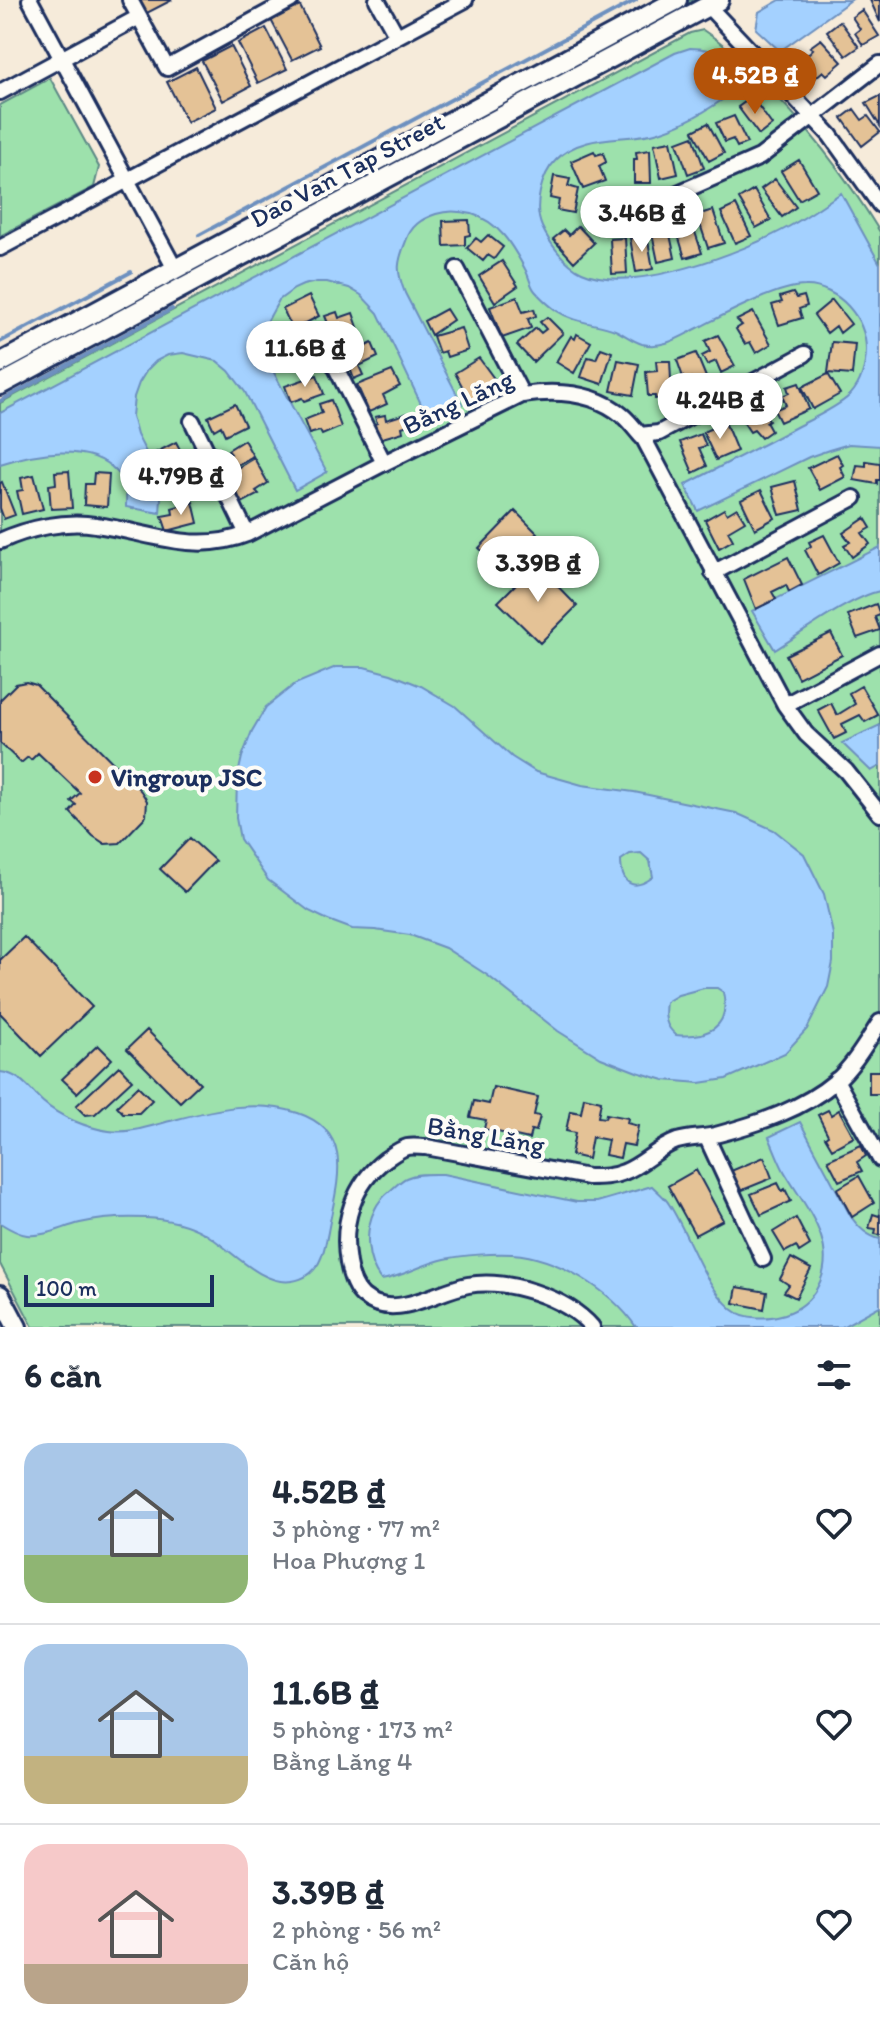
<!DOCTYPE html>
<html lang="vi">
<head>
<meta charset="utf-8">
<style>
	:root { --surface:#fff; --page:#f6f6f7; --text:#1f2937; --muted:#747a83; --line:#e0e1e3; --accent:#b45309 }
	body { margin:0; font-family:Itim,sans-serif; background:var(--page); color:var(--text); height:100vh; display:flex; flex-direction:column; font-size:30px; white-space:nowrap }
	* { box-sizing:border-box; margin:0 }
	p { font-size:26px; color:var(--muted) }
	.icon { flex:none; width:44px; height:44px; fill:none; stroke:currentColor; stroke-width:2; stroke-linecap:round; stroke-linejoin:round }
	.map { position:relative; height:1327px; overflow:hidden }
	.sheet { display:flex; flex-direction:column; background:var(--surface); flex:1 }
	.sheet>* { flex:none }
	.scale { position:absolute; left:24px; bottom:20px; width:190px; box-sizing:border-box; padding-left:8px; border:4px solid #1b2f5e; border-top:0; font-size:22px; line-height:28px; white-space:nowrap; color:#1b2f5e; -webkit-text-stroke:6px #fdfcf7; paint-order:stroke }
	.price { position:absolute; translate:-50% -68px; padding:0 18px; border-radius:28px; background:#fff; color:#222; font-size:26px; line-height:52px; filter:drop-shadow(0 2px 4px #0008) }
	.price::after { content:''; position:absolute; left:50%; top:48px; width:24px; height:18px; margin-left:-12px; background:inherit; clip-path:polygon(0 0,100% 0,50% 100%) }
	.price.current { background:var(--accent); color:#fff }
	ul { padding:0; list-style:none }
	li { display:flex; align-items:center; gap:24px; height:200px; padding:0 24px }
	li+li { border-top:2px solid var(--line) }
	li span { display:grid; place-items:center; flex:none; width:224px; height:160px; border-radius:24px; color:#555 }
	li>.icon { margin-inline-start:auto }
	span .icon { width:96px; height:96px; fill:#fffc; stroke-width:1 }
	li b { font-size:34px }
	h2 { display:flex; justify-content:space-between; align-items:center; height:96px; padding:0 24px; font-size:34px }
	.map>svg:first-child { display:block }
	.green { fill:#9de1ac; stroke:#5c8885; stroke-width:2 }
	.water { fill:#a4d1ff; stroke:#6d90bf; stroke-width:2; fill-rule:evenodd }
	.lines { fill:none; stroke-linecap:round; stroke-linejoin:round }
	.stream { stroke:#6d90bf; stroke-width:4 }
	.building { fill:#e4c296; stroke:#1b2f5e; stroke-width:2 }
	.minor-casing { stroke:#1b2f5e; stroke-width:20 }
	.major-casing { stroke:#1b2f5e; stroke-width:24 }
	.minor { stroke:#fdfcf7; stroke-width:14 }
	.major { stroke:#fdfcf7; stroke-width:18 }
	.poi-dot { fill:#c8321e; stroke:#fdfcf7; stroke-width:3 }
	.labels { text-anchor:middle; stroke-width:8; stroke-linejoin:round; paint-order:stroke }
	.street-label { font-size:26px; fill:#1b2f5e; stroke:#fdfcf7 }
	.poi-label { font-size:26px; font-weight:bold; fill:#1b2f5e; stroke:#fdfcf7; text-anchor:start }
</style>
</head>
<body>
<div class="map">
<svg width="880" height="1327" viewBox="0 0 880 1327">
	<rect width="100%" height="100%" fill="#f6ebda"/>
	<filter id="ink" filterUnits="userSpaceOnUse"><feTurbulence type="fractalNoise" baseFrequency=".0125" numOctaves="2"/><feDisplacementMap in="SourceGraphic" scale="16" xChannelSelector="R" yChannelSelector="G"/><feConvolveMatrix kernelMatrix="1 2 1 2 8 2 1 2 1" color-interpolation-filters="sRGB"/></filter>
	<g filter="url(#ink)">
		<path class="green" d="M690,0H707L0,379V369Z
			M703,30C726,45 740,59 759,78C806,124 846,176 880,232V1324L875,1327H33L0,1264V403L690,33Z
			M50,78L99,167L94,187L0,236V105Z"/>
		<path class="water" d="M780,0H851L780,51L756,29L759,12Z
			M690,48C719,48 730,59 748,80C723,101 691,122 659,132C626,142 583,132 556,160C541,175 533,207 542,227C550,244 565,264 582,272C633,295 744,252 790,226C808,216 824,204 841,193L880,264V446L849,444L829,450L809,457L698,511L685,485C723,465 761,446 798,426C814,418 838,407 850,395C861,384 866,365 866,350C866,334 859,318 848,306C838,295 820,285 805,286C777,286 724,315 698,328C680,337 663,349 642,344C632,341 624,334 615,330C596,323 575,323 557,311C550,306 541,298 535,291C530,285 529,276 525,269C512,245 499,222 472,214C460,211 448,210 436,214C421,219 411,226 406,241C397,263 396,270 405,293L462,404L429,421L378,313L361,295L349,288L327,282H317L303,285L294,289L279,300L268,320L263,352L327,472L295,490L245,392L229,371L217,361L183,353L168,355L156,361L147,370L139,383L134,397L132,416L137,435L162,483L160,513L126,507C126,499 127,487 125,481C123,477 119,475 116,471C89,442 34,453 0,464V413L675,53Z
			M880,547V591C851,597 802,633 775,650L752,611Z
			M336,667H364L391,674L421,686L455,706L512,757L536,772L582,785L634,792L736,813L774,830L804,854L824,894L833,934V962L828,987L807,1029L785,1053L726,1079L700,1083L664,1080L637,1072L601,1058L558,1031L487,975L445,948L410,935L375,930L352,929L328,920L309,911L268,880L240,839L236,818L237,779L242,757L252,731L266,707L295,684ZM641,853L650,861L653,877C633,892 621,884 621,860L630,854ZM704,988H717L723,992C731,1028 707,1038 676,1035C665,1026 664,1016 666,1002L678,995Z
			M880,725V766L871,771L842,743Z
			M0,1072C21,1074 29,1089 43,1102C60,1117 87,1128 109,1131C131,1134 153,1125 174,1120C215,1109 257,1099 298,1113C357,1133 336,1186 328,1232C324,1254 319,1277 292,1281C261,1286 229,1247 204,1233C186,1223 167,1219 146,1218C125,1217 101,1218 80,1223C63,1227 45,1237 27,1235C18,1234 8,1228 0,1223Z
			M800,1122L850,1215C857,1226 867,1236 880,1239V1306L842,1327H636C611,1290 557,1257 512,1254C493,1253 464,1255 445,1259C422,1264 403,1277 381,1280C366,1261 364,1231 375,1209C378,1202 385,1195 391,1190C396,1186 401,1180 406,1178C417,1173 431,1174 443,1174L577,1202H597L652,1186C658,1192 665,1197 669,1204C691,1238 701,1281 732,1309C745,1320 769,1319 785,1314C800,1309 810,1301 817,1288C841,1245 804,1206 784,1171C778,1160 774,1148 769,1137Z"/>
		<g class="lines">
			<path class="stream" d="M199,235L636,0
				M0,342L131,272
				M0,401L172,309"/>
		</g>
		<path class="building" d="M137,0H172L145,14Z
			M870,0H880V22Z
			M300,6L320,46L292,60L271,20Z
			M862,10L879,36L863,45L855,33L860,29L852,17Z
			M840,21L859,47L846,56L827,31Z
			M266,28L287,69L258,83L238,43Z
			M821,39L842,62L827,75L823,71L807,85L785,60L797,49L804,58L813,49L810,47Z
			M231,46L251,86L223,101L202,61Z
			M196,67L216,108L187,122L167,82Z
			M880,96V126L866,103Z
			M752,97L772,125L759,135L738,107Z
			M854,109L862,120L868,116L880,132L862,146L842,118Z
			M734,116L747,143L737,147L733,139L725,142L716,123Z
			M708,123L724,153L709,161L693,131Z
			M693,136L704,168L688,174L677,142Z
			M671,141L678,174L661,178L654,144Z
			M650,150L651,183H634V159H637L636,152Z
			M594,151L596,155L603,153L606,162L599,166L605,181L583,189L571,161Z
			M799,160L817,190L799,200L781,171Z
			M554,176L570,179L568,186L578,189L573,213L557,210L559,200L550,198Z
			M775,179L796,207L782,217L761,189Z
			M754,190L771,220L756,228L739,199Z
			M736,205L751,236L735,243L721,212Z
			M713,210L724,243L708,248L697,215Z
			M469,220L470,235L465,236V245L444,246L443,221Z
			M691,220L702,253L685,258L675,225Z
			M668,225L675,258L658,262L651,228Z
			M578,226L594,243L574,262L553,239L564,230L569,235Z
			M488,235L503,247L494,259L488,255L483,261L467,248L476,238L481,242Z
			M647,235L653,269L636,272L630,238Z
			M625,238L627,273L612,274L610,239Z
			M502,261L518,286L495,302L479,276Z
			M793,293L796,298L804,296L807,306L799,309L802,318L779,325L772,305L782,302L780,297Z
			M309,296L319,316L293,330L283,309Z
			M517,297L523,312L534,309L536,316L528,319L531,328L502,338L490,307Z
			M832,300L851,324L840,333L836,326L827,333L814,315Z
			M446,309L453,320L431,335L424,321Z
			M337,312L339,318L353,313L360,333L348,338L346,335L340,337L341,341L336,343L325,316Z
			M753,312L771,344L756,353L750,342L745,344L736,329L742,325L737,320Z
			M547,317L563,333L533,362L517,345L536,328L541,333L546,329L540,322Z
			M461,328L468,350L447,357L445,351L439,353L433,336Z
			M270,330H285V337L295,338L294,361L280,360V352L269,351Z
			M577,334L591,342L574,373L556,362L571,336L575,339Z
			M718,335L735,366L721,373L716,361L707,365L702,356L710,352L705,341Z
			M832,342L855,344L852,375L828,373Z
			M372,343L378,357L359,366L363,375L354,379L351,371L346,373L340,359Z
			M601,348L612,352L602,384L581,377L588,357L596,359Z
			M696,353L708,382L694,386L691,378L684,380L677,360Z
			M479,358L498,384L468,402L464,394L466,393L455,373Z
			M618,360L639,364L633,395L611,391Z
			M656,361H670L672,398L655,399V396H648L646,372L657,371Z
			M392,371L400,386L383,395L387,404L369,412L357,385Z
			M828,374L840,394L813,409L802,387Z
			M317,375L324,394L304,401L302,398L291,402L285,386Z
			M799,383L809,409L780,422L774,410L786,405L782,396L789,393L787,387Z
			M331,400L341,427L322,435L320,431L309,434L304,420L322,413L319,404Z
			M756,401L769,420L766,422L771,431L761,438L754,430L750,432L738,414Z
			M235,404L245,425L225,435L221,426L214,430L208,417Z
			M408,413L411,424L402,427L403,432L379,439L374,424L377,423L375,417L385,415L386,420Z
			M725,422L737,451L716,460L703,432Z
			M701,434L706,446L699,448L707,466L693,473L680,442Z
			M244,440L253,456L223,473L216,462L231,454L228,450Z
			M176,442L185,459L159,472L151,455Z
			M837,454L843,465L840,467L845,477L820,490L808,468Z
			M254,458L268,483L256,491L259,494L240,504L224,476Z
			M866,461L880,463V480H877V484L854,480L857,465L866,466Z
			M69,471L72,508L51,509L49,485L56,484L55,472Z
			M94,473L109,474L107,507L84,505L85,484H93Z
			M34,475L43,509L22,514L17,491L23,490L21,478Z
			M795,481L802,510L780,515L772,487Z
			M2,482L15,515L4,519L0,508V483Z
			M761,490L775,518L755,529L741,500Z
			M193,502L198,523L167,531L162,516L173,514L172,508Z
			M737,508L745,521L728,531L733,540L719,548L705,520L724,509L727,514Z
			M515,511L537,533L501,569L479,548Z
			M865,518L871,528L862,533L870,544L852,557L844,545L850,542L843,533Z
			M824,535L839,563L818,575L805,550L811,546L809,542Z
			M788,557L802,585L789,592L786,585L772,592L776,599L756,609L744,579Z
			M536,564L577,606L540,643L498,602Z
			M876,604L880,615L875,617L880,630L857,638L848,615Z
			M831,633L842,655L798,678L786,655Z
			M26,682L36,685L141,791L147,801L146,816L120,843L105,844L93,836L70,812L76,805L71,801L80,793L38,753L31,760L28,757L21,763L0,743V700L16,684Z
			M861,686L878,715L865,722L860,715L842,724L846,733L834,739L818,710L831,703L837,715L855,704L849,693Z
			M190,838L215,861L185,892L160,869Z
			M24,937L92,1007L41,1056L0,1013V960Z
			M147,1030L200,1083L180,1102L127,1049Z
			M98,1045L112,1059L77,1093L62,1079Z
			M119,1066L132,1080L95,1114L85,1115L76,1106Z
			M869,1071H880V1094H869Z
			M138,1086L152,1100L139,1113H123L117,1106Z
			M493,1087L538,1097L534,1115L540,1116L536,1131L531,1130L529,1139L484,1129L486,1120L470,1117L474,1101L489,1104Z
			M584,1097L601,1101L598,1117L605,1118L606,1114L628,1118L627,1123L638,1126L634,1146L623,1144L620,1158L605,1155L608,1140L592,1137L588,1159L571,1155L575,1133L566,1131L570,1111L581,1113Z
			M828,1110L831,1115L839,1110L854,1137L832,1149L825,1137L828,1135L818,1115Z
			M861,1145L866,1156L857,1162L862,1171L839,1181L828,1160Z
			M764,1157L772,1178L740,1191L731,1171Z
			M696,1170L723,1220L695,1235L668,1186Z
			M859,1176L874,1203L852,1217L837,1189Z
			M778,1183L782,1191L785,1189L791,1201L761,1215L751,1194Z
			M873,1214L879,1216L880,1214V1235L875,1234L876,1229L869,1228Z
			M796,1218L810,1245L799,1252L796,1246L785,1252L773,1232Z
			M791,1258L811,1269L796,1298L784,1292L789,1285L780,1279Z
			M737,1287L767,1292L764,1309L734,1303Z"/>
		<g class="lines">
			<g class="minor-casing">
				<path id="minor" d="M30,0L175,269
					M130,0L167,68L291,0
					M377,0L397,36
					M708,6L830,135L880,205
					M0,92L139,17
					M603,209L651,205L760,157L880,64
					M0,248L465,0
					M457,269L522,395
					M325,346L384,463
					M192,421L247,534
					M640,435L659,433L805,354
					M0,541C29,528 65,520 96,525C149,532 194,555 247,534L384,463L522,395C557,390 595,392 623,416C631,423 637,432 644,439L785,705L806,734L846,771L880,814
					M713,573L854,498
					M785,705L880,654
					M836,1080L880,1159
					M707,1138L763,1259
					M592,1327C566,1297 506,1278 468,1285C435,1291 394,1322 363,1296C354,1288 350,1274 348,1263C341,1223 353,1184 386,1159C392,1155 400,1149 407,1147C413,1146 420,1147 426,1147L588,1177C600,1177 612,1177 624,1172C643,1165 657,1148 677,1141C691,1137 705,1138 719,1134C760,1123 803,1109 836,1081C854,1065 867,1042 880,1022"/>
			</g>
			<g class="major-casing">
				<path id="major" d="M0,363L677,0
					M0,385L719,0
					M0,1295L17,1327"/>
			</g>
			<use href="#minor" class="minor"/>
			<use href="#major" class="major"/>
		</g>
	</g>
	<circle class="poi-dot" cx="95" cy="777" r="8"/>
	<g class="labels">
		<g class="street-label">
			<text transform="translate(347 170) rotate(-28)" y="9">Dao Van Tap Street</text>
			<text transform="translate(458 402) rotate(-25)" y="9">Bằng Lăng</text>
			<text transform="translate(486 1135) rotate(10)" y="9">Bằng Lăng</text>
		</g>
		<g class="poi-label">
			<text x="111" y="786">Vingroup JSC</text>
		</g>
	</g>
</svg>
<div class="scale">100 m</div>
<b class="price current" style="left:755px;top:116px">4.52B ₫</b>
<b class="price" style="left:642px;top:254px">3.46B ₫</b>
<b class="price" style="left:305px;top:389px">11.6B ₫</b>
<b class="price" style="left:720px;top:441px">4.24B ₫</b>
<b class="price" style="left:181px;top:517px">4.79B ₫</b>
<b class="price" style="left:538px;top:604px">3.39B ₫</b>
</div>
<section class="sheet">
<h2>6 căn<svg class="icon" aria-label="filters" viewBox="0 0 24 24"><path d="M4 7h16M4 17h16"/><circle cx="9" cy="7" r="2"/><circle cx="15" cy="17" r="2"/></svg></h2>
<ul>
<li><span style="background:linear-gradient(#a9c7e8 70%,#8fb573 0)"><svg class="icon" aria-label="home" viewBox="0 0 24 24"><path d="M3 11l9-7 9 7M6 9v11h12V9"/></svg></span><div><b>4.52B ₫</b><p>3 phòng · 77 m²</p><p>Hoa Phượng 1</p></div><svg class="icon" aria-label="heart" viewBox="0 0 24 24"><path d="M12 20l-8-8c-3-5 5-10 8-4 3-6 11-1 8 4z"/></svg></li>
<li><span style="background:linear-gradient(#a9c7e8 70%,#c2b280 0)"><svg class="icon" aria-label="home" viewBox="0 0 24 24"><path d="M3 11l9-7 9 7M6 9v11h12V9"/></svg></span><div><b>11.6B ₫</b><p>5 phòng · 173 m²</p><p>Bằng Lăng 4</p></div><svg class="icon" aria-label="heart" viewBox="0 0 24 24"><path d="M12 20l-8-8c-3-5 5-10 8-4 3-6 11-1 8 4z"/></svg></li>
<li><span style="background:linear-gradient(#f6c9c9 75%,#b9a48a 0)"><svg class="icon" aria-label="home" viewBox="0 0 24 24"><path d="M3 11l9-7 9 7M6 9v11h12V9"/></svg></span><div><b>3.39B ₫</b><p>2 phòng · 56 m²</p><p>Căn hộ</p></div><svg class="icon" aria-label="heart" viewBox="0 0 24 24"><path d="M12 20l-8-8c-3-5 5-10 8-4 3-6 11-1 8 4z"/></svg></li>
</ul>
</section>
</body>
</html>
